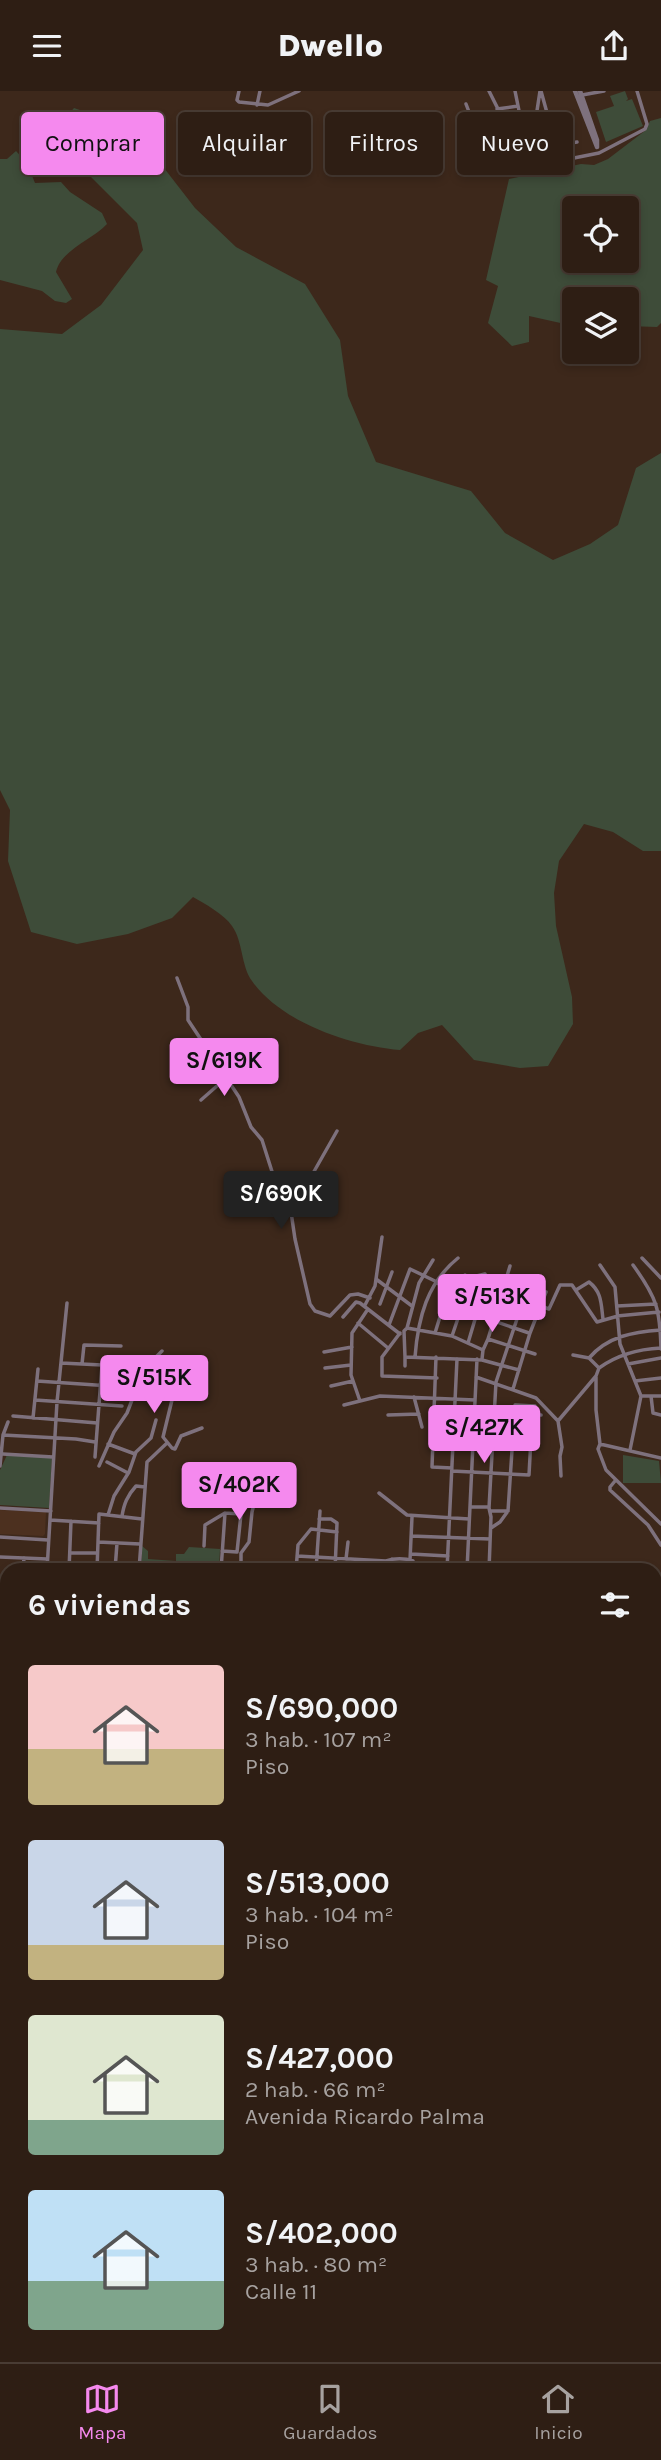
<!DOCTYPE html>
<html lang="es">
<head>
<meta charset="utf-8">
<style>
	:root { --surface:#2e1e14; --page:#36271d; --text:#f1f3f6; --muted:#a7a2a0; --line:#493c34; --accent:#f589ee }
	body { margin:0; font-family:Karla,sans-serif; background:var(--page); color:var(--text); height:100vh; display:flex; flex-direction:column; font-size:26px; white-space:nowrap }
	* { box-sizing:border-box; margin:0 }
	p { font-size:23px; color:var(--muted) }
	.icon { flex:none; width:38px; height:38px; fill:none; stroke:currentColor; stroke-width:2; stroke-linecap:round; stroke-linejoin:round }
	.map { position:relative; flex:1; overflow:hidden }
	.sheet { position:absolute; left:0px; top:1472px; width:662px; height:800px; display:flex; flex-direction:column; background:var(--surface); border-radius:21px 21px 0 0; box-shadow:0 4px 10px #0003,0 0 0 2px var(--line) }
	.sheet>* { flex:none }
	.guide { position:absolute; left:21px; top:21px; width:620px; height:63px; display:flex; gap:14px }
	.controls { position:absolute; left:562px; top:105px; display:grid; gap:14px }
	.controls a { display:grid; place-items:center; width:77px; height:77px; border-radius:7px; background:var(--surface); box-shadow:0 4px 10px #0003,0 0 0 2px var(--line); font-size:35px }
	.price { position:absolute; translate:-50% -60px; padding:0 16px; border-radius:7px; background:var(--accent); color:#111; font-size:23px; line-height:46px; filter:drop-shadow(0 2px 4px #0008) }
	.price::after { content:''; position:absolute; left:50%; top:42px; width:21px; height:16px; margin-left:-10px; background:inherit; clip-path:polygon(0 0,100% 0,50% 100%) }
	.price.selected { background:#222; color:#fff }
	ul { padding:0; list-style:none }
	li { display:flex; align-items:center; gap:21px; height:175px; padding:0 28px }
	li span { display:grid; place-items:center; flex:none; width:196px; height:140px; border-radius:7px; color:#555 }
	li>.icon { margin-inline-start:auto }
	span .icon { width:84px; height:84px; fill:#fffc; stroke-width:1 }
	li b { font-size:30px }
	h2 { display:flex; justify-content:space-between; align-items:center; height:84px; padding:0 28px; font-size:30px }
	.pill { padding:0 24px; border-radius:7px; background:var(--surface); box-shadow:0 4px 10px #0003,0 0 0 2px var(--line); font-size:24px; line-height:63px }
	.pill.selected { background:var(--accent); color:#111 }
	header { display:flex; justify-content:space-between; align-items:center; height:91px; padding:0 28px; background:var(--surface); font-size:32px; font-weight:800 }
	.tabs { display:flex; justify-content:space-around; align-items:center; height:98px; border-top:2px solid var(--line); background:var(--surface); font-size:19px; color:var(--muted) }
	.tabs a { display:grid; justify-items:center; gap:4px }
	.tabs .selected { color:var(--accent) }
	.map>svg:first-child { display:block }
	.built { fill:#4c301f }
	.green { fill:#3e4c39; fill-rule:evenodd }
	.lines { fill:none; stroke-linecap:round; stroke-linejoin:round }
	.minor { stroke:#7e717d; stroke-width:3.5 }
	.tertiary { stroke:#7e717d; stroke-width:4.5 }
	.secondary { stroke:#ac96aa; stroke-width:4.5 }
	.primary { stroke:#cfb3cc; stroke-width:6 }
</style>
</head>
<body>
<header><svg class="icon" aria-label="menu" viewBox="0 0 24 24"><path d="M4 6h16M4 12h16M4 18h16"/></svg>Dwello<svg class="icon" aria-label="share" viewBox="0 0 24 24"><path d="M12 15V3M7 8l5-5 5 5M5 13v7h14v-7"/></svg></header>
<div class="map">
<svg width="661" height="2271" viewBox="0 0 661 2271">
	<rect width="100%" height="100%" fill="#3d281b"/>
	<path class="built" d="M0,1419L46,1421L45,1443L43,1445L0,1443Z"/>
	<path class="green" d="M625,0L628,8L626,10L632,8L643,35L606,51L596,21L614,15L610,5Z
		M74,17L109,29L147,55L195,117L236,156L305,193L340,249L348,305L376,371L471,400L505,442L553,469L590,453L618,434L636,377L661,362V760H643L613,741L584,733L559,770L554,802L556,835L572,906L573,933L548,975L520,977L474,969L442,934L418,942L400,959C351,955 282,932 252,890C241,875 243,850 232,835C224,823 205,813 193,806L172,827L128,843L77,853L31,841L8,770L10,719L0,699V238L62,243L101,214L143,159L137,132L71,66L55,39Z
		M661,27V232L657,236L627,235L626,208H574V235L529,225V251L512,255L488,232L498,195L486,189L509,88L581,73L594,74L608,68L646,39L650,30ZM574,117H626V170H574Z
		M16,60L27,72L35,92L61,91L70,101L102,122L107,133C92,149 61,159 56,181L72,208L66,212L55,210L42,200L0,189V68H7Z
		M7,1364L52,1367L49,1417L0,1414V1379Z
		M623,1364L659,1370L661,1392H623Z
		M142,1455L148,1460V1468L176,1470V1463H184L189,1456L220,1458L219,1479H141Z"/>
	<g class="lines">
		<path class="minor" d="M239,0L237,9L239,11L268,14L299,0
			M489,0L511,44L519,84L574,67L599,62L645,38L647,33L637,0
			M515,0L527,59H531L540,0
			M541,0L549,29L552,56
			M582,4L604,0
			M466,13L474,34L495,71L514,64
			M257,14L260,0
			M497,18L518,15
			M531,59L577,51
			M177,887L188,916V929L239,1006L251,1036L262,1049L275,1090L286,1100L293,1118
			M201,1009L226,987
			M337,1040L291,1121L295,1148L310,1213L315,1220L330,1225L350,1204L358,1203L370,1207
			M642,1167L661,1187
			M433,1169L419,1192L407,1237L404,1240L405,1266L482,1269L519,1279
			M600,1174L615,1196L620,1253L641,1305L630,1359
			M633,1174C657,1207 660,1218 661,1258
			M376,1188L412,1215
			M576,1199L589,1191C602,1201 601,1213 603,1228
			M498,1200L549,1218L560,1194H572L597,1231L618,1225
			M380,1213L392,1181
			M365,1214L375,1195L382,1146
			M617,1215L656,1213
			M462,1219L529,1242
			M617,1225L659,1221
			M343,1226L356,1211L360,1212L400,1243
			M358,1232L388,1257
			M389,1234L410,1178L437,1191L449,1204L465,1207
			M407,1237L452,1245L483,1259
			M400,1242L382,1266V1285L437,1287
			M435,1242L448,1200L465,1184
			M452,1245L472,1186L485,1183L487,1188L468,1252
			M488,1248L510,1175
			M324,1261L352,1256
			M405,1266V1275
			M415,1266C418,1227 427,1192 458,1167
			M436,1266L432,1376L452,1377
			M589,1267C608,1245 633,1241 661,1239
			M482,1268L483,1259L488,1248L535,1263
			M61,1272L102,1274L95,1366
			M82,1273L84,1254L121,1255
			M628,1273L661,1267
			M325,1277L351,1274
			M599,1277C617,1264 639,1258 661,1257
			M476,1286L536,1307L558,1330L562,1356L560,1365L561,1385
			M596,1286V1319L600,1353
			M37,1290L125,1296
			M635,1290L661,1287
			M331,1295L353,1290
			M513,1298L530,1242L546,1201
			M641,1305H661
			M651,1305L653,1322L661,1324
			M414,1306L422,1336
			M35,1309L122,1315
			M172,1309L163,1346L172,1357L175,1358L181,1345L202,1337
			M360,1310L351,1284L352,1242L368,1218
			M344,1314L380,1305L475,1309
			M514,1322L541,1324
			M388,1324L419,1323
			M13,1325L97,1332
			M33,1327L38,1278
			M495,1330L513,1331
			M558,1330L596,1285L599,1277L589,1267L573,1264
			M473,1338L492,1339
			M3,1344L76,1348L95,1351
			M108,1353L135,1363
			M453,1354L472,1355
			M3,1363L53,1366
			M661,1367L600,1353L598,1358L606,1379L661,1433
			M107,1371L128,1382
			M0,1375L3,1344L8,1331
			M99,1375L114,1341L127,1322L144,1278L162,1260
			M452,1380L529,1384L531,1347
			M615,1390L610,1396V1399L648,1434L661,1454
			M379,1402L407,1424L469,1428
			M470,1416H488
			M0,1417L51,1420
			M490,1420H508
			M508,1420L515,1314L535,1315
			M108,1424L114,1405L129,1381L136,1361L151,1347L156,1329
			M122,1425C124,1413 127,1405 136,1395L145,1396
			M319,1428H331L337,1432L335,1479
			M50,1429L99,1432
			M491,1437L500,1431L508,1420
			M411,1445L490,1448
			M0,1446L48,1449
			M98,1451L140,1453
			M204,1455L205,1434L225,1422L241,1423
			M222,1460L237,1461
			M237,1461L241,1423L255,1373
			M70,1462H97
			M411,1463L448,1465
			M297,1465L386,1470C394,1467 405,1467 413,1470L414,1479
			M0,1466L47,1468
			M346,1468L348,1451
			M410,1469L412,1426
			M23,1479L24,1467
			M47,1479L57,1311L67,1212
			M69,1479L71,1430
			M97,1479L99,1423L142,1428
			M115,1479L117,1452
			M139,1479L147,1371L167,1352
			M221,1479L225,1422
			M241,1479V1462L249,1451L252,1421L256,1405
			M276,1479L296,1478
			M296,1479L298,1454L311,1438L337,1441
			M316,1479L320,1420
			M391,1479L392,1468
			M447,1479L457,1268
			M467,1479L477,1268
			M489,1479L491,1426L489,1417L496,1291L531,1186
			M0,1490H7
			M0,1544L7,1545
			M0,1563H7
			M0,1576H7
			M655,1585L657,1556
			M0,1594L7,1595
			M654,1604H661
			M0,1613L7,1614
			M654,1623H661
			M654,1721L658,1664
			M654,1743H661
			M0,1744L4,1643
			M654,1770L661,1771
			M0,1797L7,1798
			M654,1821H661
			M654,1861L661,1860
			M0,1879L7,1880
			M654,1884L661,1883
			M654,1902L661,1901
			M0,1906H7
			M654,1921L661,1920
			M0,1933H7
			M0,1979L7,2011
			M0,2030H7
			M654,2055L661,2061
			M0,2060H7
			M0,2087H7
			M654,2089L661,2085
			M655,2113L661,2108
			M0,2114H7
			M0,2141H7
			M0,2203H7
			M0,2238L7,2214
			M484,2264L561,2271
			M598,2264L653,2271
			M22,2271L24,2264
			M98,2271L100,2264
			M128,2271L130,2264
			M157,2271L159,2264
			M208,2271L210,2264
			M238,2271L239,2264
			M266,2271L267,2264
			M340,2271L342,2264
			M384,2271L385,2264
			M449,2271L450,2264
			M589,2271L590,2264"/>
		<path class="tertiary" d="M575,0L597,56
			M580,0L597,49V56
			M0,1512L7,1513
			M0,1519L7,1520
			M0,1637L7,1638
			M0,1643L7,1644
			M414,2271V2264
			M421,2271V2264"/>
		<path class="secondary" d="M654,1646L661,1654
			M654,1658L661,1666
			M0,2166H7
			M0,2175L7,2174
			M654,2242L661,2243
			M654,2251L661,2252
			M56,2271L58,2264
			M64,2271L66,2264
			M297,2271L299,2264
			M311,2271L313,2264"/>
		<path class="primary" d="M1,1847L5,1840L3,1833
			M654,1849H661
			M654,1856H661"/>
	</g>
</svg>
<div class="controls">
<a><svg class="icon" aria-label="locate" viewBox="0 0 24 24"><circle cx="12" cy="12" r="6"/><path d="M12 2v4M12 18v4M2 12h4M18 12h4"/></svg></a>
<a><svg class="icon" aria-label="layers" viewBox="0 0 24 24"><path d="M12 4l9 5-9 5-9-5zM3 14l9 5 9-5"/></svg></a>
</div>
<b class="price" style="left:224px;top:1007px">S/619K</b>
<b class="price selected" style="left:281px;top:1140px">S/690K</b>
<b class="price" style="left:492px;top:1243px">S/513K</b>
<b class="price" style="left:154px;top:1324px">S/515K</b>
<b class="price" style="left:484px;top:1374px">S/427K</b>
<b class="price" style="left:239px;top:1431px">S/402K</b>
<div class="guide">
<a class="pill selected">Comprar</a>
<a class="pill">Alquilar</a>
<a class="pill">Filtros</a>
<a class="pill">Nuevo</a>
</div>
<section class="sheet">
<h2>6 viviendas<svg class="icon" aria-label="filters" viewBox="0 0 24 24"><path d="M4 7h16M4 17h16"/><circle cx="9" cy="7" r="2"/><circle cx="15" cy="17" r="2"/></svg></h2>
<ul>
<li><span style="background:linear-gradient(#f6c9c9 60%,#c2b280 0)"><svg class="icon" aria-label="home" viewBox="0 0 24 24"><path d="M3 11l9-7 9 7M6 9v11h12V9"/></svg></span><div><b>S/690,000</b><p>3 hab. · 107 m²</p><p>Piso</p></div></li>
<li><span style="background:linear-gradient(#c9d6e8 75%,#c2b280 0)"><svg class="icon" aria-label="home" viewBox="0 0 24 24"><path d="M3 11l9-7 9 7M6 9v11h12V9"/></svg></span><div><b>S/513,000</b><p>3 hab. · 104 m²</p><p>Piso</p></div></li>
<li><span style="background:linear-gradient(#dfe7d0 75%,#7fa58c 0)"><svg class="icon" aria-label="home" viewBox="0 0 24 24"><path d="M3 11l9-7 9 7M6 9v11h12V9"/></svg></span><div><b>S/427,000</b><p>2 hab. · 66 m²</p><p>Avenida Ricardo Palma</p></div></li>
<li><span style="background:linear-gradient(#bfe0f5 65%,#7fa58c 0)"><svg class="icon" aria-label="home" viewBox="0 0 24 24"><path d="M3 11l9-7 9 7M6 9v11h12V9"/></svg></span><div><b>S/402,000</b><p>3 hab. · 80 m²</p><p>Calle 11</p></div></li>
</ul>
</section>
</div>
<nav class="tabs">
<a class="selected"><svg class="icon" aria-label="map" viewBox="0 0 24 24"><path d="M3 6l6-2 6 2 6-2v14l-6 2-6-2-6 2zM9 4v14M15 6v14"/></svg>Mapa</a>
<a><svg class="icon" aria-label="saved" viewBox="0 0 24 24"><path d="M7 4h10v16l-5-4-5 4z"/></svg>Guardados</a>
<a><svg class="icon" aria-label="home" viewBox="0 0 24 24"><path d="M3 11l9-7 9 7M6 9v11h12V9"/></svg>Inicio</a>
</nav>
</body>
</html>
